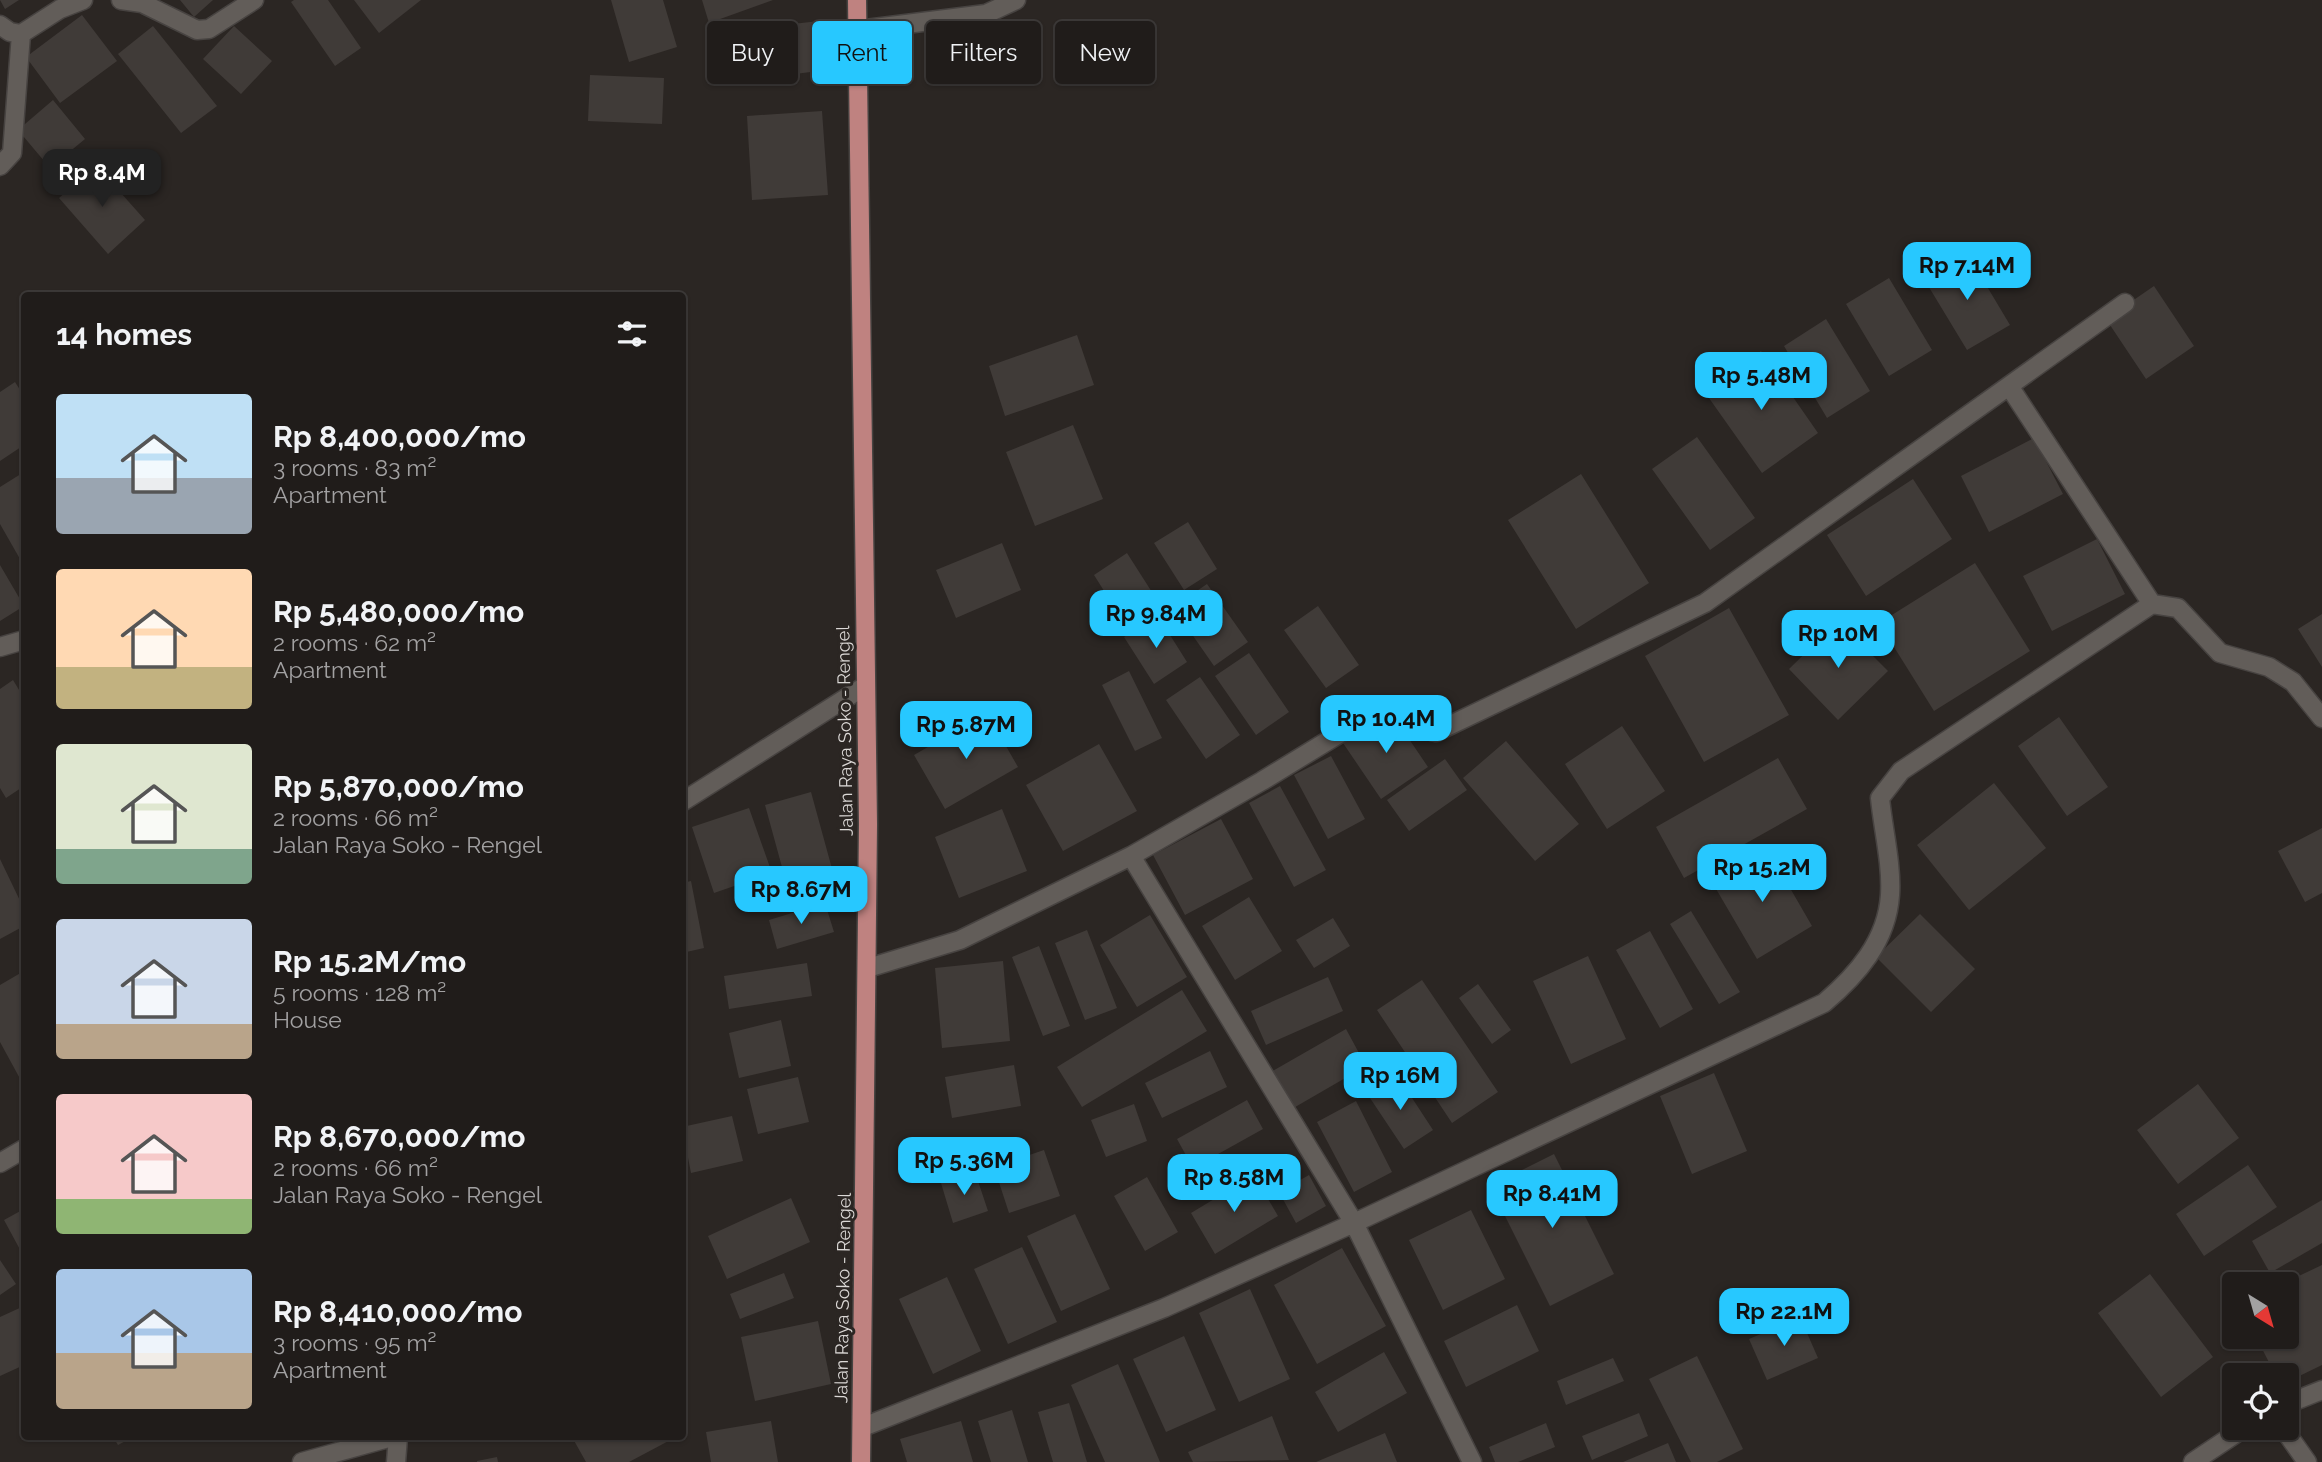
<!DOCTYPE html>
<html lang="en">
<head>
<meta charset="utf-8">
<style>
	:root { --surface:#201c1a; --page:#282523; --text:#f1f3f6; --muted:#a2a1a2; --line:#3d3a39; --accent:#27c8ff }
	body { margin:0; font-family:Raleway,sans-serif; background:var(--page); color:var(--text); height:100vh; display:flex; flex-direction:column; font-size:26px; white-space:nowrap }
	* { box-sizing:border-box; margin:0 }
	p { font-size:23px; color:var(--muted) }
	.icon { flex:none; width:38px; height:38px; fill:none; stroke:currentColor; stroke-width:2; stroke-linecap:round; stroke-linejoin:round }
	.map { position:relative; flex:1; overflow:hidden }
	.sheet { position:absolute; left:21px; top:292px; width:665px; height:1148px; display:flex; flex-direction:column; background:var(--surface); border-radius:7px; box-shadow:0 2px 5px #0004,0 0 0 2px var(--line) }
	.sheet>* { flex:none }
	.top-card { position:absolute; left:707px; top:21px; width:665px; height:63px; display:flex; gap:14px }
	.needle { width:46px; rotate:143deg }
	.buttons { position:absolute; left:2222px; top:1272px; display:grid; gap:14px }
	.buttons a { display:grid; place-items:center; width:77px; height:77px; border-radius:7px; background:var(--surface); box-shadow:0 2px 5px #0004,0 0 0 2px var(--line); font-size:35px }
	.price { position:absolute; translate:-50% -60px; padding:0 16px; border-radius:14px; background:var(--accent); color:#111; font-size:23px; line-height:46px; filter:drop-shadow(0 2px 4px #0008) }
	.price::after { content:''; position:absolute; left:50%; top:42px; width:21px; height:16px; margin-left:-10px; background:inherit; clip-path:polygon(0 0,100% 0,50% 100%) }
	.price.current { background:#222; color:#fff }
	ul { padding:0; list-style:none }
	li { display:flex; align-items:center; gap:21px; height:175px; padding:0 35px }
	li span { display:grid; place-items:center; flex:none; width:196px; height:140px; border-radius:7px; color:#555 }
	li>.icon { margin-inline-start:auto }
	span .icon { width:84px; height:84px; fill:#fffc; stroke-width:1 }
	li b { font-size:30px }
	h2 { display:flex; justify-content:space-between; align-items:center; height:84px; padding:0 35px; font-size:30px }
	.chip { padding:0 24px; border-radius:7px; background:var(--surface); box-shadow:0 2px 5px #0004,0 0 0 2px var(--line); font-size:24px; line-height:63px }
	.chip.current { background:var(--accent); color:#111 }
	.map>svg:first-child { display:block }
	.building { fill:#403b38 }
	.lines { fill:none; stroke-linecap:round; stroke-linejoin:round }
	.lane-casing { stroke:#474341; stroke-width:21 }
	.street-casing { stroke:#474341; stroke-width:21 }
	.primary-casing { stroke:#474341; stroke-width:21 }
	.lane { stroke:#625d59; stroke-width:18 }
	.street { stroke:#625d59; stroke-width:18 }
	.primary { stroke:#bf8280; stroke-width:18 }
	.labels { text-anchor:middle; stroke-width:6; stroke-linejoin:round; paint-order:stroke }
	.street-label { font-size:18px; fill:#dbd8d6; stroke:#2b2623 }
</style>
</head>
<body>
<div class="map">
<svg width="2322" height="1462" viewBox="0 0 2322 1462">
	<rect width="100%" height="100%" fill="#2b2623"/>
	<path class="building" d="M0,0H19L5,9Z
		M180,0H213L194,17Z
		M294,0H328L361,48L335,66L291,2Z
		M354,0H421L379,33Z
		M611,0H663L677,47L629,62Z
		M702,0H773L709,23Z
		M82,15L117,61L60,103L26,57Z
		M819,21L826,70L756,79L750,29Z
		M153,26L217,106L181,133L118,54Z
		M234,26L272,61L241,94L203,59Z
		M590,75L664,78L662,124L588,121Z
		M53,100L85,139L50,168L18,130Z
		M822,111L828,195L752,200L747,116Z
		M96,165L145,220L108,254L59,198Z
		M1967,253L2010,325L1967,350L1924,279Z
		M1889,278L1932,350L1889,376L1846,304Z
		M2154,286L2194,346L2146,379L2106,319Z
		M1826,319L1870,391L1827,418L1784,346Z
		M1077,335L1094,385L1005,416L989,366Z
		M1761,351L1818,433L1762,473L1704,391Z
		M15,382L24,396V445L0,461V392Z
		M1073,425L1103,499L1035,526L1006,452Z
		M1697,437L1755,518L1710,550L1652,469Z
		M2034,438L2063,494L1989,532L1961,476Z
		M24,472V566L0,524V487Z
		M1581,474L1649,583L1576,629L1508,520Z
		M1913,479L1952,539L1866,596L1827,535Z
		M1188,522L1217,569L1184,590L1154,543Z
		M2097,539L2125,594L2052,631L2023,576Z
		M1002,543L1021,590L956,618L936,570Z
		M1127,553L1157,600L1123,621L1094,575Z
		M1975,563L2030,651L1934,711L1879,623Z
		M0,565L24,606L0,621Z
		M1207,584L1248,642L1214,666L1173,607Z
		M1318,606L1359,665L1326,688L1284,630Z
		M1729,608L1789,715L1704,762L1645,656Z
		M2322,614V667L2298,629Z
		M1158,616L1187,662L1154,684L1124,637Z
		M1838,621L1888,671L1838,720L1789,669Z
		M1249,653L1289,712L1256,735L1215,676Z
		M1129,671L1162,738L1135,751L1102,685Z
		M1200,677L1240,735L1206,759L1166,700Z
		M13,680L24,698V786L6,798L0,788V689Z
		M1390,711L1428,767L1381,799L1343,743Z
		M987,713L1018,767L945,809L914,755Z
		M2059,717L2108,787L2067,816L2018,746Z
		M1622,726L1665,791L1607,829L1565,764Z
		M1506,741L1579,824L1535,861L1463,778Z
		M1099,744L1137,811L1063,851L1026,785Z
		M1331,756L1365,819L1328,839L1294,775Z
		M1778,758L1807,809L1684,878L1656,827Z
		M1445,759L1467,790L1409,831L1387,800Z
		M1994,783L2046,848L1969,910L1917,845Z
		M1280,786L1326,870L1294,887L1249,803Z
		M811,792L834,876L788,889L765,805Z
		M749,808L772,873L714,893L692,827Z
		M1002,809L1027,871L959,898L935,837Z
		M1221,819L1253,879L1185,915L1153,855Z
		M2322,828V893L2305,902L2278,851Z
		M1768,850L1812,926L1757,959L1712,882Z
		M0,859L24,909V926L0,939Z
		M691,881L704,948L682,953V883Z
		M1249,897L1282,951L1235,980L1202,926Z
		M825,903L834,932L777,949L769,920Z
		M1691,911L1740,992L1719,1004L1670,924Z
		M1920,914L1975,969L1931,1012L1876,957Z
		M1150,915L1187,977L1137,1007L1100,945Z
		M1333,918L1350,946L1314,968L1296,940Z
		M1087,930L1117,1008L1085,1020L1055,943Z
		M1650,931L1693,1009L1660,1028L1616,950Z
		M1039,946L1070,1026L1043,1036L1012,957Z
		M1588,956L1626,1039L1571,1064L1533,981Z
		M1003,961L1010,1041L942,1048L935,968Z
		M807,963L812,996L729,1009L724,976Z
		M24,971V1086L0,1042V985Z
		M1328,977L1343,1011L1266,1045L1251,1011Z
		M1422,980L1498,1092L1452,1123L1377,1010Z
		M1478,984L1511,1030L1492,1044L1459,998Z
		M1182,990L1207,1031L1082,1107L1057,1067Z
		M781,1020L791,1066L739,1078L729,1033Z
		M1346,1029L1366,1066L1290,1110L1269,1073Z
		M1210,1051L1227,1087L1162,1118L1145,1083Z
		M1014,1065L1021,1106L952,1118L945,1077Z
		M1714,1073L1747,1151L1692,1174L1660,1096Z
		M1397,1075L1433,1130L1404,1149L1368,1095Z
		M798,1077L809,1122L758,1134L747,1089Z
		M2198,1084L2239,1138L2178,1184L2137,1130Z
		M1247,1100L1263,1129L1193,1168L1177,1139Z
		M1356,1101L1392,1172L1354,1192L1317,1122Z
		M1134,1104L1147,1141L1106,1157L1091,1120Z
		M732,1116L743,1161L691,1173L682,1127Z
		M1044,1150L1060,1196L1009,1213L994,1167Z
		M1554,1154L1614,1274L1550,1306L1490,1186Z
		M2248,1165L2277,1207L2204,1256L2176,1214Z
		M975,1172L988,1211L953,1223L941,1183Z
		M1254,1175L1278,1216L1215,1254L1191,1213Z
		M1309,1175L1326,1206L1296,1223L1279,1192Z
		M1147,1177L1178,1232L1145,1251L1114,1196Z
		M791,1198L810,1242L727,1279L708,1236Z
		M2322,1200V1243L2270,1273L2252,1241Z
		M24,1209V1257L4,1220Z
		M1471,1210L1505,1279L1443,1310L1409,1240Z
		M1075,1214L1110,1289L1061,1311L1027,1236Z
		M1022,1247L1057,1322L1008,1344L974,1269Z
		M1342,1248L1386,1326L1317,1364L1274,1285Z
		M0,1260L16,1284L0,1295Z
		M2322,1265V1365L2287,1382V1376H2276L2256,1337H2287V1284H2282Z
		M784,1273L794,1298L740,1319L730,1294Z
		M2150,1274L2213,1357L2161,1397L2098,1313Z
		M947,1277L981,1351L933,1374L899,1299Z
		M1250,1289L1290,1379L1239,1402L1199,1313Z
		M1517,1305L1539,1351L1466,1387L1444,1341Z
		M24,1306V1365L0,1376V1317Z
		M1800,1317L1818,1358L1767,1380L1749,1339Z
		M818,1321L831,1384L755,1401L741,1337Z
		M1184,1336L1216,1410L1166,1432L1133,1359Z
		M1384,1352L1407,1393L1338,1432L1315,1392Z
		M1697,1356L1743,1449L1717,1462H1691L1649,1379Z
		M1613,1358L1624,1381L1566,1405L1557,1381Z
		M1118,1364L1160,1462H1105L1071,1385Z
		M1069,1403L1087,1462H1053L1038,1412Z
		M1012,1410L1028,1462H991L978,1421Z
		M1639,1413L1648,1436L1592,1460L1582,1436Z
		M1272,1416L1289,1460L1193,1462L1188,1452Z
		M771,1421L778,1462H711L706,1432Z
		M961,1421L973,1462H907L900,1439Z
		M1546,1423L1555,1447L1518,1462H1495L1489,1447Z
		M1385,1433L1397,1462H1316Z
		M113,1437H133L118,1445Z
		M572,1437H676L629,1462H586Z
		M1668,1443L1676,1462H1623Z
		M497,1457L498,1462H477V1461Z"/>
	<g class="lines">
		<g class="lane-casing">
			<path id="lane" d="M858,30L986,14L1016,0"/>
		</g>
		<g class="street-casing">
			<path id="street" d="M121,0L142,3L197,30L209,29L254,0
				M0,25L10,32L21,34L60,9L83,0
				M0,166L12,153L21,34
				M2009,386L2152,604
				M0,647L24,640
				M682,802L865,686
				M868,968L960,940L1131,856
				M0,1163L24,1149
				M2287,1404L2322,1390
				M863,1427L1164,1308L1354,1223L1824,1003C1857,975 1887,941 1890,895C1892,864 1883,829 1880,798L1901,771L2152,604L2178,608L2220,653L2269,667L2293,682L2322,718
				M2283,1428L2307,1462
				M302,1462L392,1437
				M396,1462L398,1437
				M1472,1462L1354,1223L1131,856L1262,781L1375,712C1407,699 1409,728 1436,732L1705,603L2125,303
				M2193,1462L2244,1428"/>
		</g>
		<g class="primary-casing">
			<path id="primary" d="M857,0L868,824L861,1462"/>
		</g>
		<use href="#lane" class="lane"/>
		<use href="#street" class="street"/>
		<use href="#primary" class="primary"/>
	</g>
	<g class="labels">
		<g class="street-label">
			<text transform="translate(845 731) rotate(-91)" y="6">Jalan Raya Soko - Rengel</text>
			<text transform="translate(843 1298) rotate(-89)" y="6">Jalan Raya Soko - Rengel</text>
		</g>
	</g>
</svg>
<div class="buttons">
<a><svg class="needle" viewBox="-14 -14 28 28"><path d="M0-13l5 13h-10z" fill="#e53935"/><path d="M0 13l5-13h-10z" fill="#a2a1a2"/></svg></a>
<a><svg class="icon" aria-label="locate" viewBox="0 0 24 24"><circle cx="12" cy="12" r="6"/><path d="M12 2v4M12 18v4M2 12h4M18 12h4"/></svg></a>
</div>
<b class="price current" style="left:102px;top:209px">Rp 8.4M</b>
<b class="price" style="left:1967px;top:302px">Rp 7.14M</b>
<b class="price" style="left:1761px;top:412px">Rp 5.48M</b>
<b class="price" style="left:1156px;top:650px">Rp 9.84M</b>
<b class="price" style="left:1838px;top:670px">Rp 10M</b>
<b class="price" style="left:1386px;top:755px">Rp 10.4M</b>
<b class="price" style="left:966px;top:761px">Rp 5.87M</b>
<b class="price" style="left:1762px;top:904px">Rp 15.2M</b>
<b class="price" style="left:801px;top:926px">Rp 8.67M</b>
<b class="price" style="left:1400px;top:1112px">Rp 16M</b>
<b class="price" style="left:964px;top:1197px">Rp 5.36M</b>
<b class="price" style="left:1234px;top:1214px">Rp 8.58M</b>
<b class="price" style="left:1552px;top:1230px">Rp 8.41M</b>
<b class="price" style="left:1784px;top:1348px">Rp 22.1M</b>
<div class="top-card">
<a class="chip">Buy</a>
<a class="chip current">Rent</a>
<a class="chip">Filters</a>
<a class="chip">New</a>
</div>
<section class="sheet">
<h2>14 homes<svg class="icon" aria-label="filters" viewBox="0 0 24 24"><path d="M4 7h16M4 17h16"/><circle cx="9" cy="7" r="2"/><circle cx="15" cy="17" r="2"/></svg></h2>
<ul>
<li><span style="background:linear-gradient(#bfe0f5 60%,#9aa5b1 0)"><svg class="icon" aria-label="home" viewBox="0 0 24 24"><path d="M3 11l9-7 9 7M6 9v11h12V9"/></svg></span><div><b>Rp 8,400,000/mo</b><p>3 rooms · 83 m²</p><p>Apartment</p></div></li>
<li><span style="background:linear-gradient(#ffd9b3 70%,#c2b280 0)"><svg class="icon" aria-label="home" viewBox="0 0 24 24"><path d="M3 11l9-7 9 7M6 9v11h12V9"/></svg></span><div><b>Rp 5,480,000/mo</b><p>2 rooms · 62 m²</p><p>Apartment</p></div></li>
<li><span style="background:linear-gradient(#dfe7d0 75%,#7fa58c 0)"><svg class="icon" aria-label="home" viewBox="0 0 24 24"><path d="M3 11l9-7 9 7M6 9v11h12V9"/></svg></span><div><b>Rp 5,870,000/mo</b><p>2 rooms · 66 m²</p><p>Jalan Raya Soko - Rengel</p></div></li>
<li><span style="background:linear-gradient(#c9d6e8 75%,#b9a48a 0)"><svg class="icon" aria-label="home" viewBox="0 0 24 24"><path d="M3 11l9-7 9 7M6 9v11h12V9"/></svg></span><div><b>Rp 15.2M/mo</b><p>5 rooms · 128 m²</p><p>House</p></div></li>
<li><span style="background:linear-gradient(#f6c9c9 75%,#8fb573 0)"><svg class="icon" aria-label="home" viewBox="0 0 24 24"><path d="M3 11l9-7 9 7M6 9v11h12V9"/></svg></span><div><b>Rp 8,670,000/mo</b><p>2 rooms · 66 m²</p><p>Jalan Raya Soko - Rengel</p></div></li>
<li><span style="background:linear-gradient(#a9c7e8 60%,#b9a48a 0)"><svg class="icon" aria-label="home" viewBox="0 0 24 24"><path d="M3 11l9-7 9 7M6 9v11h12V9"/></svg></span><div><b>Rp 8,410,000/mo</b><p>3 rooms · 95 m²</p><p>Apartment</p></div></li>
</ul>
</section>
</div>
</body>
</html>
